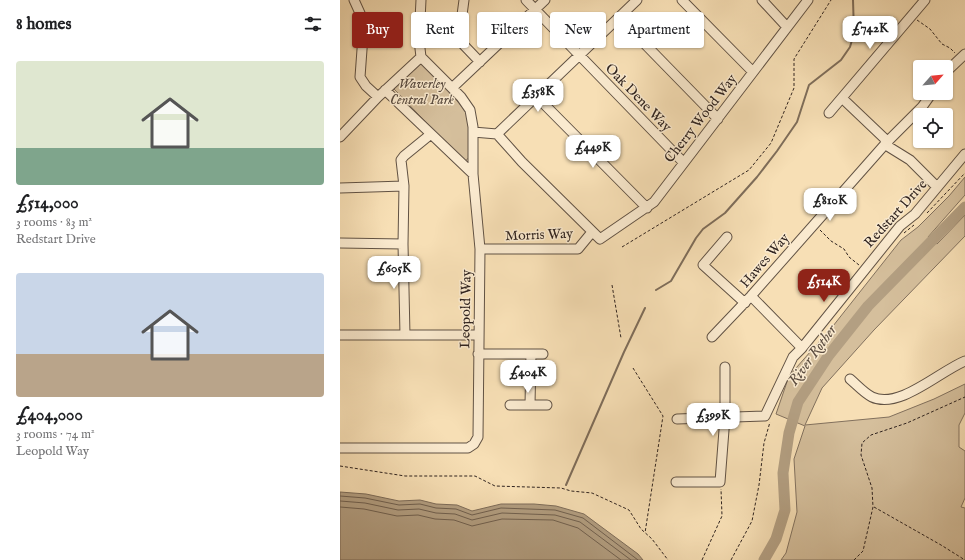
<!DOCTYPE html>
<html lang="en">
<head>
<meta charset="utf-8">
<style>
	:root { --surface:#fff; --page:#f2f2f2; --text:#202124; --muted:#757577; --accent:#8f2418 }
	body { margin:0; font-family:"IM FELL English",serif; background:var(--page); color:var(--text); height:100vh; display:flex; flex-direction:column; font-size:15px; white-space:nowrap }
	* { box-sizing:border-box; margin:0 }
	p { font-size:13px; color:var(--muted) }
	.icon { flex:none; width:22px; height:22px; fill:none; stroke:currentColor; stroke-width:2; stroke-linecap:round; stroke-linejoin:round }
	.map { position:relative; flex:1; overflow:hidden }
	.sheet { display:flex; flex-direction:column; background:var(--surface); width:340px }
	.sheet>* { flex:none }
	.banner { position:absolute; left:12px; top:12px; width:380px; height:36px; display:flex; gap:8px }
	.needle { width:26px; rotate:63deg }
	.controls { position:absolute; left:573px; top:60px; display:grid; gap:8px }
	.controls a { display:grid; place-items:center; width:40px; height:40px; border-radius:4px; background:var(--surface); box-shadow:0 1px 3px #0004; font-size:20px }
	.price { position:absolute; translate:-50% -34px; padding:0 9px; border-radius:8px; background:#fff; color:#222; font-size:13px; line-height:26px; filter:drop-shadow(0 1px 2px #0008) }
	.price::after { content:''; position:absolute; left:50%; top:24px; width:12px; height:9px; margin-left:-6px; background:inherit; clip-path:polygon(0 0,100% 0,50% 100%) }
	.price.on { background:var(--accent); color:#fff }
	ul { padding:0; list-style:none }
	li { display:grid; align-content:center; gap:8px; height:212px; padding:0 16px }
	li span { display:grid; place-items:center; height:124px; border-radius:4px; color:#555 }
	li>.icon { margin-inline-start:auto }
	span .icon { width:72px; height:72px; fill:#fffc; stroke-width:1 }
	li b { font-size:17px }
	h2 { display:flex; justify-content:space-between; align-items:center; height:48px; padding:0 16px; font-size:17px }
	.pill { padding:0 14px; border-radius:4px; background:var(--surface); box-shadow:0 1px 3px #0004; font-size:14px; line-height:36px }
	.pill.on { background:var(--accent); color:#fff }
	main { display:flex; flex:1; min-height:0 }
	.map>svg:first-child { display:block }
	.green { fill:#d5bf9c; stroke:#82715e }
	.water { fill:#b39f82; stroke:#7e6d5a }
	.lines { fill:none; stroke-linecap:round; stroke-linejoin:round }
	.shore { stroke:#716150; stroke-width:1 }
	.stream { stroke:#7e6d5a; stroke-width:2 }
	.river { stroke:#b39f82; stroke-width:11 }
	.minor-casing { stroke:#615244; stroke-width:11 }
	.path { stroke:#2f231f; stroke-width:1; stroke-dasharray:3 2; stroke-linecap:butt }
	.minor { stroke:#faeacf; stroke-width:9 }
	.labels { text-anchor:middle; stroke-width:3; stroke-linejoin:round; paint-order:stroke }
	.park-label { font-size:14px; font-style:italic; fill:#584a3e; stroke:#faeacf }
	.street-label { font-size:14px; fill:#2f231f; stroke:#faeacf }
	.water-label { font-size:15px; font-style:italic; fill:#5d4e42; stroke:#faeacf }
</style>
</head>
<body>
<main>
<section class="sheet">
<h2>8 homes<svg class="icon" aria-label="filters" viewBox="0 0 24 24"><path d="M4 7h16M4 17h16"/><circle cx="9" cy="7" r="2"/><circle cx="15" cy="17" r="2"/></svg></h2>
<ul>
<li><span style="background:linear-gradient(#dfe7d0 70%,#7fa58c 0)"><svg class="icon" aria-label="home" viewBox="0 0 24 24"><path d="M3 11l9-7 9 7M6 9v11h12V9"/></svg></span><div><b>£514,000</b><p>3 rooms · 83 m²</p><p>Redstart Drive</p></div></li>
<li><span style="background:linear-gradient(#c9d6e8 65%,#b9a48a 0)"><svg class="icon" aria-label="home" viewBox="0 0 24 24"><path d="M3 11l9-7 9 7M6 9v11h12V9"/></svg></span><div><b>£404,000</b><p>3 rooms · 74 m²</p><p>Leopold Way</p></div></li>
</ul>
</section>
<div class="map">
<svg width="625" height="560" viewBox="0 0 625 560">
	<rect width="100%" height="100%" fill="#f7dfb5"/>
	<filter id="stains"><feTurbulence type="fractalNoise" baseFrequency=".005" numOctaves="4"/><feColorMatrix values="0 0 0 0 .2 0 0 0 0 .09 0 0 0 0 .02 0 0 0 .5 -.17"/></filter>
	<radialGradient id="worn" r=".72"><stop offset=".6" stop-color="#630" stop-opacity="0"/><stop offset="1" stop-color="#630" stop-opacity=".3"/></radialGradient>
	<path class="green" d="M82,62L126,111L130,120L132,155L124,162L54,89Z
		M625,177V195L588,237L597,244L625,215V236L534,330L482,388L465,425L549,417L594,399L625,384V413L619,425V447L625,451V498L621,507L625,508V560H441L446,553L457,512L454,459L465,426L436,414L449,376L493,326L561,240L578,227L609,196Z"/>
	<path class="water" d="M0,492L26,494L59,501L80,500L96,504L117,505L132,511L161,504H194L216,506L244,514L298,554L303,560H0Z"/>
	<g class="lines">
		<path class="shore" d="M0,496L25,498L59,505L80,504L96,508L116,509L132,515L161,508L215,510L243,518L298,560
			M0,501L25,503L58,510L79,509L96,513L115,514L132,520L162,513L215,515L240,522L291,560
			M0,507L24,509L57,516L78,515L95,519L114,520L132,526L162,519L213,520L238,528L281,560"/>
		<path class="stream" d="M316,290L331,281L356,238L363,229L385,213L417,177L437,151L457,122L469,85L501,60L510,47L514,33L513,0
			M226,485L284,352L305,308"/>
		<path class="river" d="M424,560L436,539L445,510L443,473L449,433L458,402L489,355L528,306L625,207"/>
		<g class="minor-casing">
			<path id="minor" d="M14,0L24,22L20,77L26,86L38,97
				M124,0L122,15L117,23V38L140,62
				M186,0L343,162
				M342,0L413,72
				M422,0L447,27
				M280,17L297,36L378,119
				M606,72L625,54
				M112,88L205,0
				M45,90L133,174
				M196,96L307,208
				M503,99L544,138L549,147L570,160L597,187
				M489,113L585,0
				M133,132L157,134L297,0
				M157,134L182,162L260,239L314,202L468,0
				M0,137L38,97L81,57L79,40L81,0
				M0,188L64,186
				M387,237L363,265L405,303
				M0,243L63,244L64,186L61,160L64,156L91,134
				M63,244L65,335
				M140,249H238L252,232
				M411,296L462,348
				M0,335H139
				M372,337L411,296L547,142L582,107L592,93
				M138,354H203
				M510,379C517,385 524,393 532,397C559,410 600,371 625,361
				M170,405H207
				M190,405L191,354
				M337,419L425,416L453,357L462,348L560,226L575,214L625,154
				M0,448H128L134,444L138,437L140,249L133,174V127L130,110L121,97L81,57
				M336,482H380L385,417V367"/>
		</g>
		<path class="path" d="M577,20L590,29L602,44L610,48L615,53
			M587,213L625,173
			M480,230L491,241L504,249L509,257L519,265
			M564,233L574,225
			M282,247L409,170L431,143L454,88V59L491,0
			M272,285L281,338
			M293,368L323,416L305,533
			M0,466L65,476H135L155,486L221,488L231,491L252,493L289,510L301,529L312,539L328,560
			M534,507L601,545L625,560
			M362,560L382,516L381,489
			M391,560L412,521L419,485L424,443L430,422
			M514,560L523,551L533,507L532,488L521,455L522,443L531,435L567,423L625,397"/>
		<use href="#minor" class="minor"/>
	</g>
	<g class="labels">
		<g class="park-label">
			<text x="82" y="88">Waverley<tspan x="82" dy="16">Central Park</tspan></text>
		</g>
		<g class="street-label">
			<text transform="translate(299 97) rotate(46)" y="5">Oak Dene Way</text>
			<text transform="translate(360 118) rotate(-52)" y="5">Cherry Wood Way</text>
			<text transform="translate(555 213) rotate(-48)" y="5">Redstart Drive</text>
			<text transform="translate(199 234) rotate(-2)" y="5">Morris Way</text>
			<text transform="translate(424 260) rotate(-49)" y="5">Hawes Way</text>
			<text transform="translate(125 309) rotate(-89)" y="5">Leopold Way</text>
		</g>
		<g class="water-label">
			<text transform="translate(472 355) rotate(-54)" y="5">River Rother</text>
		</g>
	</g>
	<rect width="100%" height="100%" filter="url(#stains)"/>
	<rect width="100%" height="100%" fill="url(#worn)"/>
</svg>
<div class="controls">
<a><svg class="needle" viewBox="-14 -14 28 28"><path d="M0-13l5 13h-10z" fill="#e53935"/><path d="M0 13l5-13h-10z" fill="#757577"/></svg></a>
<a><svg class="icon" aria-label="locate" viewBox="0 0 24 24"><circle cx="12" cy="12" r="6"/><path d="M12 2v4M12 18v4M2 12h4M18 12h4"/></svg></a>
</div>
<b class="price" style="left:530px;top:50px">£742K</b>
<b class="price" style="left:198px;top:113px">£358K</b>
<b class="price" style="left:253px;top:169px">£449K</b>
<b class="price" style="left:490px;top:222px">£810K</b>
<b class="price" style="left:54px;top:290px">£605K</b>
<b class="price on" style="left:484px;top:303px">£514K</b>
<b class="price" style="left:188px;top:394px">£404K</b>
<b class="price" style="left:373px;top:437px">£399K</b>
<div class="banner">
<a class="pill on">Buy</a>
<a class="pill">Rent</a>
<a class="pill">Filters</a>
<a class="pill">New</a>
<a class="pill">Apartment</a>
</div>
</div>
</main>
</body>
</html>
